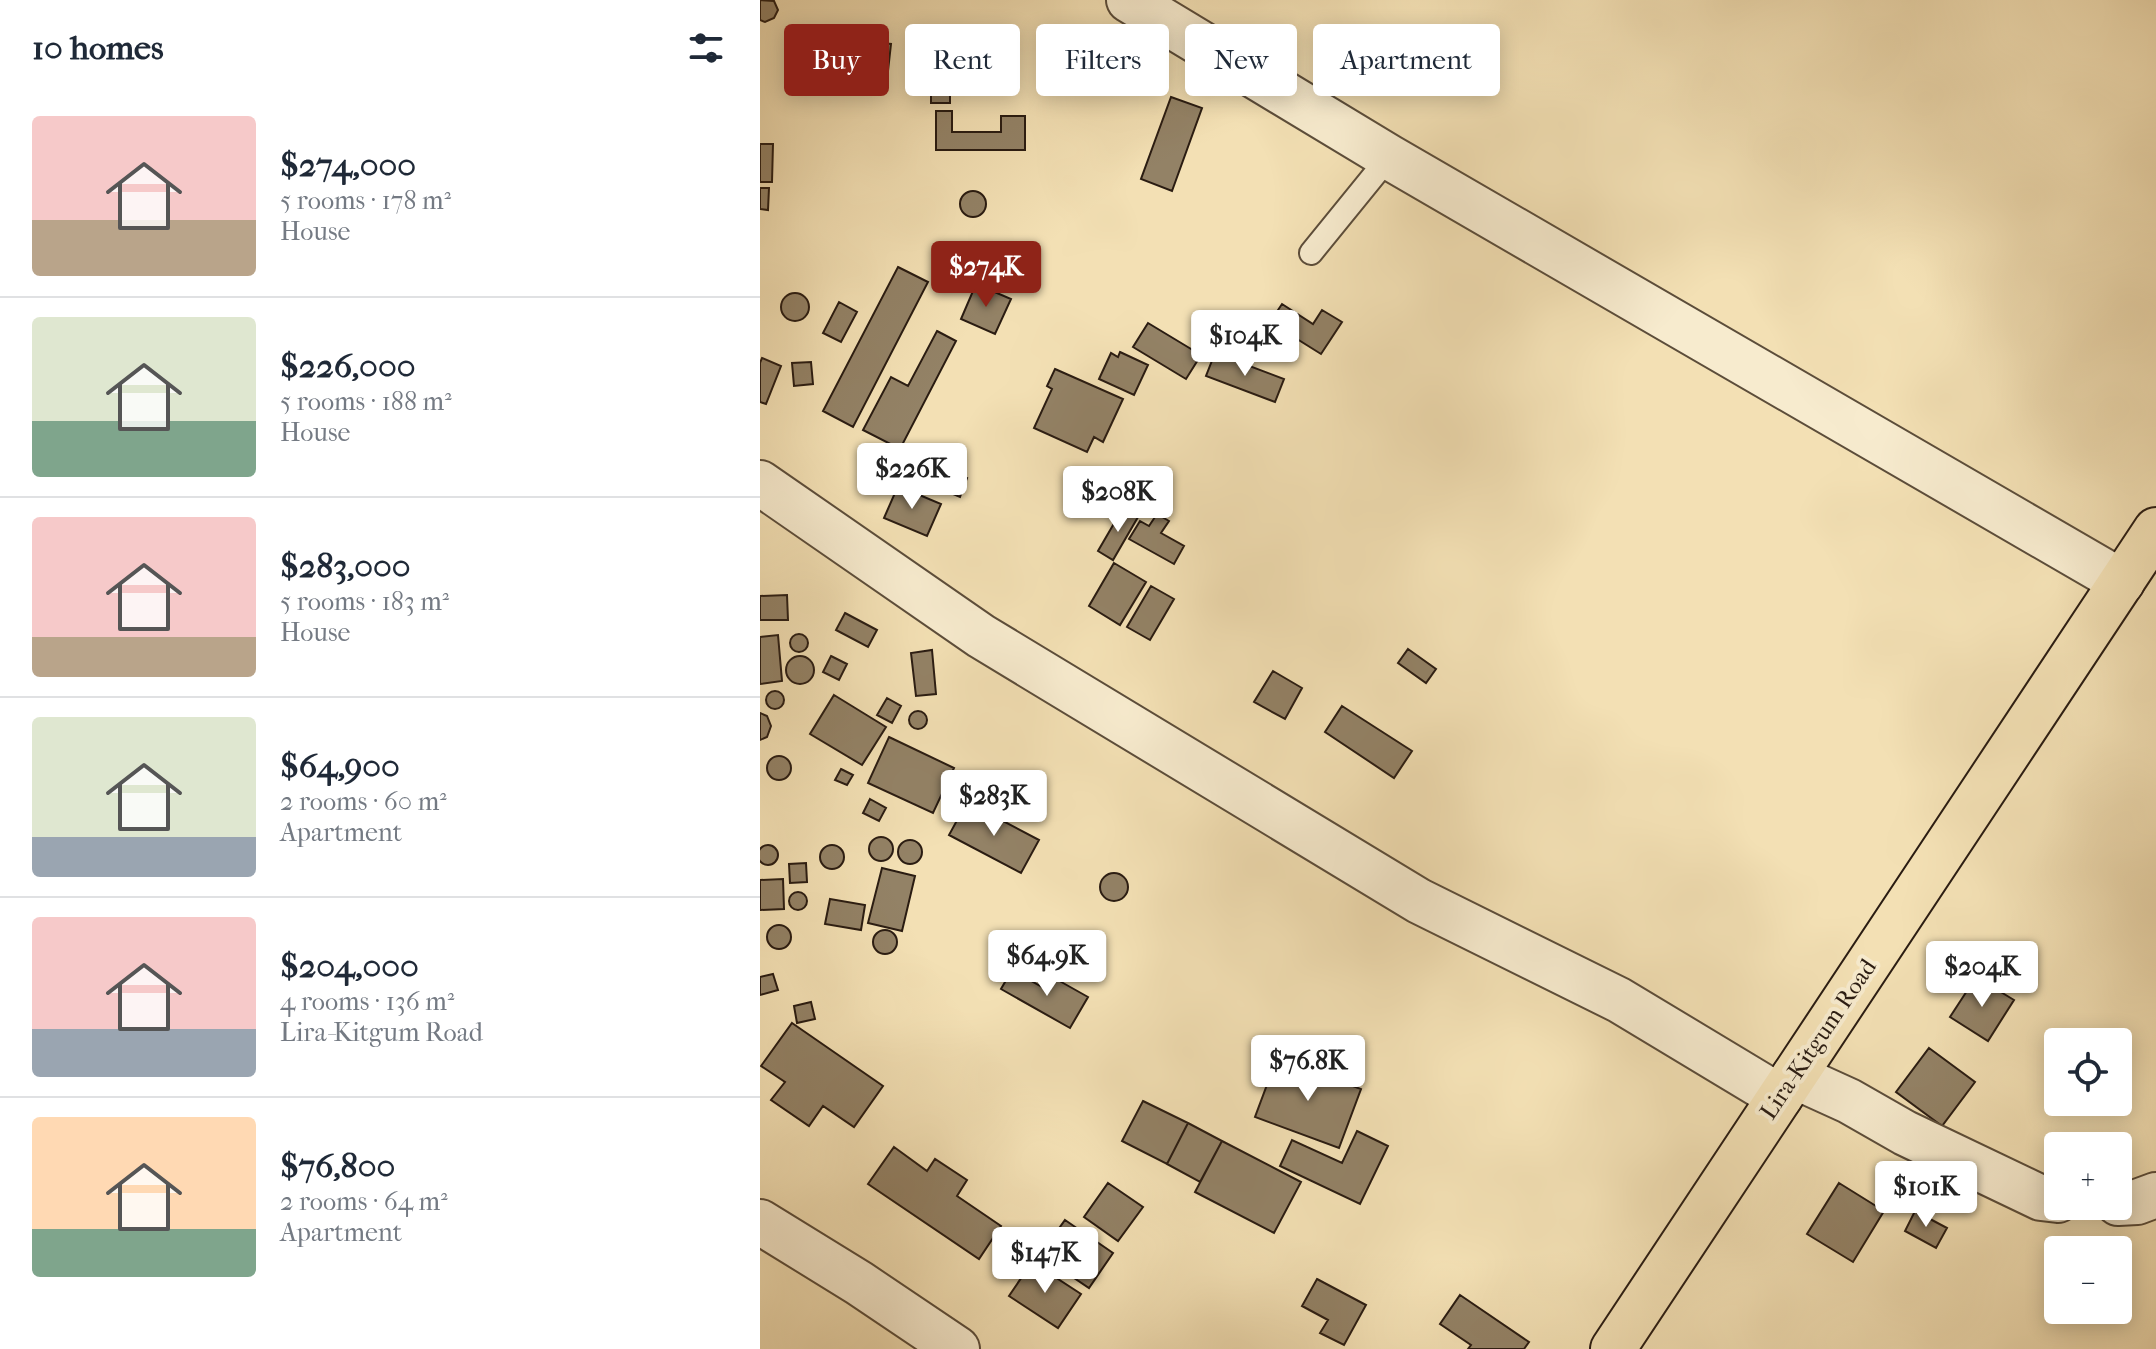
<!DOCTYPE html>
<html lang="en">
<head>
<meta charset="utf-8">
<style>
	:root { --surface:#fff; --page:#f2f2f3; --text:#1f2937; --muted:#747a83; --line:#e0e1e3; --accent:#8f2418 }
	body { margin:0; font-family:"IM FELL French Canon",serif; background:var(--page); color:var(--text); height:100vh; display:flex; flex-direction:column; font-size:30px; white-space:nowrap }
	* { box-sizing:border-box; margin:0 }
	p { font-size:26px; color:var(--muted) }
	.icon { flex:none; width:44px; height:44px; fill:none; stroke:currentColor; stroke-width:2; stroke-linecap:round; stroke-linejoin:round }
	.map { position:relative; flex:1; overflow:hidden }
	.sheet { display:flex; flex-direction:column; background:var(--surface); width:760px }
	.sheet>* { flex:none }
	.top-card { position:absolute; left:24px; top:24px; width:760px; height:72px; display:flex; gap:16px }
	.buttons { position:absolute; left:1284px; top:1028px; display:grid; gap:16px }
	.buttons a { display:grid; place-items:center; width:88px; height:88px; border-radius:8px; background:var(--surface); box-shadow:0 4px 20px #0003; font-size:40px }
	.price { position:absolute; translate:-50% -68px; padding:0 18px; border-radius:8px; background:#fff; color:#222; font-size:26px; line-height:52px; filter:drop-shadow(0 2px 4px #0008) }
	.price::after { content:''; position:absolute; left:50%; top:48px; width:24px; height:18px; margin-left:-12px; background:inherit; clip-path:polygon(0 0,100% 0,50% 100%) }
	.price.selected { background:var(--accent); color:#fff }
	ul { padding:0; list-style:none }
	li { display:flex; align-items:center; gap:24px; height:200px; padding:0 32px }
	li+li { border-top:2px solid var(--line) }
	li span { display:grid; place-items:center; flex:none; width:224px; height:160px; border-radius:8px; color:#555 }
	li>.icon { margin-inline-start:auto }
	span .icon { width:96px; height:96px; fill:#fffc; stroke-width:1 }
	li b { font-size:34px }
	h2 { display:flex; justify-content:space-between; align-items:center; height:96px; padding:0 32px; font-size:34px }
	.chip { padding:0 28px; border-radius:8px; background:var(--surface); box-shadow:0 4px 20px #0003; font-size:28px; line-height:72px }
	.chip.selected { background:var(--accent); color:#fff }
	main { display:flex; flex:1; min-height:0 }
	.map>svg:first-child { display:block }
	.building { fill:#938266; stroke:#2a1c12; stroke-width:2 }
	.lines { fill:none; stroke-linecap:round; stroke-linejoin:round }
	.service-casing { stroke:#5c4d3a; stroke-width:26 }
	.minor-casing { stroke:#5c4d3a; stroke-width:48 }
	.primary-casing { stroke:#2a1c12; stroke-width:48 }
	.service { stroke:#f7ebce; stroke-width:22 }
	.minor { stroke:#f7ebce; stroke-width:44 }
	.primary { stroke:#f3e0b4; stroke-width:44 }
	.labels { text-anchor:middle; stroke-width:8; stroke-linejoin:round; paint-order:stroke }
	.street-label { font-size:24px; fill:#2a1c12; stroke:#f7ebce }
</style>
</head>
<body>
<main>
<section class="sheet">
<h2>10 homes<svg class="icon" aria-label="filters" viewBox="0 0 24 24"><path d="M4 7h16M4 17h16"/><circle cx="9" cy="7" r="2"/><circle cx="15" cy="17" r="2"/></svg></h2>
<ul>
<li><span style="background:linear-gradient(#f6c9c9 65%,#b9a48a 0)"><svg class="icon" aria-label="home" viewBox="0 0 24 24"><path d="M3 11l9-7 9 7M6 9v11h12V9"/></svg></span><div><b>$274,000</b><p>5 rooms · 178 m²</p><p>House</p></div></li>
<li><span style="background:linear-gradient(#dfe7d0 65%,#7fa58c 0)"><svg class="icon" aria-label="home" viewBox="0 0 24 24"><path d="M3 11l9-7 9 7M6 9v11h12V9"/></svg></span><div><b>$226,000</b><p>5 rooms · 188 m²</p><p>House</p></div></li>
<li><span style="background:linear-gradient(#f6c9c9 75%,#b9a48a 0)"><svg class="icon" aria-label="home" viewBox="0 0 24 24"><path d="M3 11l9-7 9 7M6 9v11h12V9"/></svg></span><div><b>$283,000</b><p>5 rooms · 183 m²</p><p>House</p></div></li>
<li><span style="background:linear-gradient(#dfe7d0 75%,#9aa5b1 0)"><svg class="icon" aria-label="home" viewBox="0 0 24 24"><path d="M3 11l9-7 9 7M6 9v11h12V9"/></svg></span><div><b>$64,900</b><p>2 rooms · 60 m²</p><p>Apartment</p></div></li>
<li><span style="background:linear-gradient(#f6c9c9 70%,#9aa5b1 0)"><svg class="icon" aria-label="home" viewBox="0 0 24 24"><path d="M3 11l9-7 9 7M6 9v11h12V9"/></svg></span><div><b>$204,000</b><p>4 rooms · 136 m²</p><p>Lira-Kitgum Road</p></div></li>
<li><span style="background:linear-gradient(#ffd9b3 70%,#7fa58c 0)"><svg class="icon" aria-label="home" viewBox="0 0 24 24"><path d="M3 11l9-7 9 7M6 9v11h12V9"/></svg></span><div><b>$76,800</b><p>2 rooms · 64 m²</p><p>Apartment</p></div></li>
</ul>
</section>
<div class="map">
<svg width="1396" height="1349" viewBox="0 0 1396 1349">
	<rect width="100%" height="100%" fill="#f3e0b4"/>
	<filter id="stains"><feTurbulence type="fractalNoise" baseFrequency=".0025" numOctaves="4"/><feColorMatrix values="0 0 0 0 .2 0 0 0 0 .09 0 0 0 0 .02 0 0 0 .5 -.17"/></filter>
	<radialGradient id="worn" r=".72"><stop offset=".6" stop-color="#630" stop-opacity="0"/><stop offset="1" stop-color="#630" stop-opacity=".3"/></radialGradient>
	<path class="building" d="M0,0L14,1L18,10L14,18L5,22L0,20Z
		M98,41L131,44L128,71L95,68Z
		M171,56H190V103H171Z
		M411,97L442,108L412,191L381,179Z
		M176,111H192V132H241V116H265V150H176Z
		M0,144H13L12,182H0Z
		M0,188H9L8,210L0,209Z
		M200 204a13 13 0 1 1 26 0a13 13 0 1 1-26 0Z
		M138,267L168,282L93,427L63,411Z
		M216,284L251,299L235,334L201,319Z
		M21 307a14 14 0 1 1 28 0a14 14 0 1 1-28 0Z
		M79,302L97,312L81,342L63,333Z
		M522,304L553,324L562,310L582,322L561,354L510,322Z
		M388,323L441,355L426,379L373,347Z
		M177,331L196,341L140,449L103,430L131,377L148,386Z
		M360,352L388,365L374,395L339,379L351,353L358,357Z
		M455,353L524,379L515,402L446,376Z
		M2,358L21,366L6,404L0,402V363Z
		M51,362L53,384L34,386L32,363Z
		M295,369L363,399L343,442L334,437L327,452L274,428L292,389L287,386Z
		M182,468L207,478L200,497L174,486Z
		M138,486L181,504L167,536L124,518Z
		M363,508L378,517L353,560L338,551Z
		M397,514L409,521L401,533L424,546L414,564L369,539L380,521L389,526Z
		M354,563L386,582L360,625L329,606Z
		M391,586L414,599L390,640L367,627Z
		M27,595L28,620H0V596Z
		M85,613L117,630L108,647L76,630Z
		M30 643a9 9 0 1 1 18 0a9 9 0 1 1-18 0Z
		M18,635L22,681L0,684V637Z
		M648,649L676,669L666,683L638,663Z
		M172,650L176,694L156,696L151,653Z
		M71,656L87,664L79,680L63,672Z
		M26 670a14 14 0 1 1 28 0a14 14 0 1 1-28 0Z
		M513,671L542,688L525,719L494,702Z
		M6 700a9 9 0 1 1 18 0a9 9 0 1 1-18 0Z
		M74,695L126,727L102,765L50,734Z
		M127,698L141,706L132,723L117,715Z
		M582,706L652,751L634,778L565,732Z
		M149 720a9 9 0 1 1 18 0a9 9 0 1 1-18 0Z
		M0,713L7,716L11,726L7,737L0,740Z
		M129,737L194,768L173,813L108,783Z
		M7 768a12 12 0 1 1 24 0a12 12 0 1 1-24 0Z
		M81,769L93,775L87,785L75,780Z
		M110,799L126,808L119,821L103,813Z
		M207,802L279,840L261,873L189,835Z
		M109 849a12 12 0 1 1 24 0a12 12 0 1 1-24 0Z
		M138 852a12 12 0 1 1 24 0a12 12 0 1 1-24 0Z
		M60 857a12 12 0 1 1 24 0a12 12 0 1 1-24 0Z
		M-2 855a10 10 0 1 1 20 0a10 10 0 1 1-20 0Z
		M46,863L47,882L30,883L29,864Z
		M122,868L155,876L142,931L108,923Z
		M340 887a14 14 0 1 1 28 0a14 14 0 1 1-28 0Z
		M23,879L24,909L0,910V880Z
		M29 901a9 9 0 1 1 18 0a9 9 0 1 1-18 0Z
		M70,899L105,905L101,930L65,924Z
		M7 937a12 12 0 1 1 24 0a12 12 0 1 1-24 0Z
		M113 942a12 12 0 1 1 24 0a12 12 0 1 1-24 0Z
		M252,970L289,991L296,979L328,997L310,1028L241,989Z
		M13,974L18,990L0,995V977Z
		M1216,977L1254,1000L1228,1041L1190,1017Z
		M51,1002L55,1019L37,1023L34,1006Z
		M32,1023L123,1086L94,1127L63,1106L49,1126L11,1100L25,1082L1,1066Z
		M1169,1048L1215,1082L1182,1126L1136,1092Z
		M517,1058L601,1089L579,1148L495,1117Z
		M383,1101L428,1123L407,1164L362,1141Z
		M428,1123L462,1141L440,1182L407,1164Z
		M597,1131L628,1146L600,1204L520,1166L532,1140L582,1163Z
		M462,1141L541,1182L514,1233L435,1192Z
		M134,1147L167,1171L175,1159L207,1180L197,1196L241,1226L219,1259L108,1184Z
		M348,1183L383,1207L358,1241L324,1217Z
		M1079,1183L1124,1211L1093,1262L1047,1234Z
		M1155,1211L1187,1228L1176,1248L1145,1231Z
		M305,1220L353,1253L329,1288L280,1255Z
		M272,1262L321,1294L298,1328L249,1296Z
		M557,1279L606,1305L584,1345L560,1333L568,1320L542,1306Z
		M700,1295L769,1342L764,1349H708L711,1345L680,1324Z"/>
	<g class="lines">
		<g class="service-casing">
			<path id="service" d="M551,253L629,157"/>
		</g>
		<g class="minor-casing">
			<path id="minor" d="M369,0L629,157L1362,582
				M0,483L221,636L659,901L859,1000L1020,1097
				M1034,1076L1089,1101L1145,1133L1281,1198L1298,1200
				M1358,1203L1377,1202L1396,1195
				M0,1222L99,1283L197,1349"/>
		</g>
		<g class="primary-casing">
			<path id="primary" d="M853,1349L1396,530"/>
		</g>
		<use href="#service" class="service"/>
		<use href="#minor" class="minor"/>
		<use href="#primary" class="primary"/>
	</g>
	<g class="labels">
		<g class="street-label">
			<text transform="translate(1058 1039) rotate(-56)" y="8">Lira-Kitgum Road</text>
		</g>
	</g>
	<rect width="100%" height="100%" filter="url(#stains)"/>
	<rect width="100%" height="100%" fill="url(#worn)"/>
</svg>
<div class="buttons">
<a><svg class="icon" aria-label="locate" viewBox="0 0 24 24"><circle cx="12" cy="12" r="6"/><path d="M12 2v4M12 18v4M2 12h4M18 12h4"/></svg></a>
<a>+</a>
<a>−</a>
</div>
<b class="price selected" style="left:226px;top:309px">$274K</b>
<b class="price" style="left:485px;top:378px">$104K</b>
<b class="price" style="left:152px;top:511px">$226K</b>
<b class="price" style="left:358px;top:534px">$208K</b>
<b class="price" style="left:234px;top:838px">$283K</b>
<b class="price" style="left:287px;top:998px">$64.9K</b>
<b class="price" style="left:1222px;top:1009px">$204K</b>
<b class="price" style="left:548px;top:1103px">$76.8K</b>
<b class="price" style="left:1166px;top:1229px">$101K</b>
<b class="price" style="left:285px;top:1295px">$147K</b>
<div class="top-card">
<a class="chip selected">Buy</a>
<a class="chip">Rent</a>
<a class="chip">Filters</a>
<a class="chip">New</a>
<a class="chip">Apartment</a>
</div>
</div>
</main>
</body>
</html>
